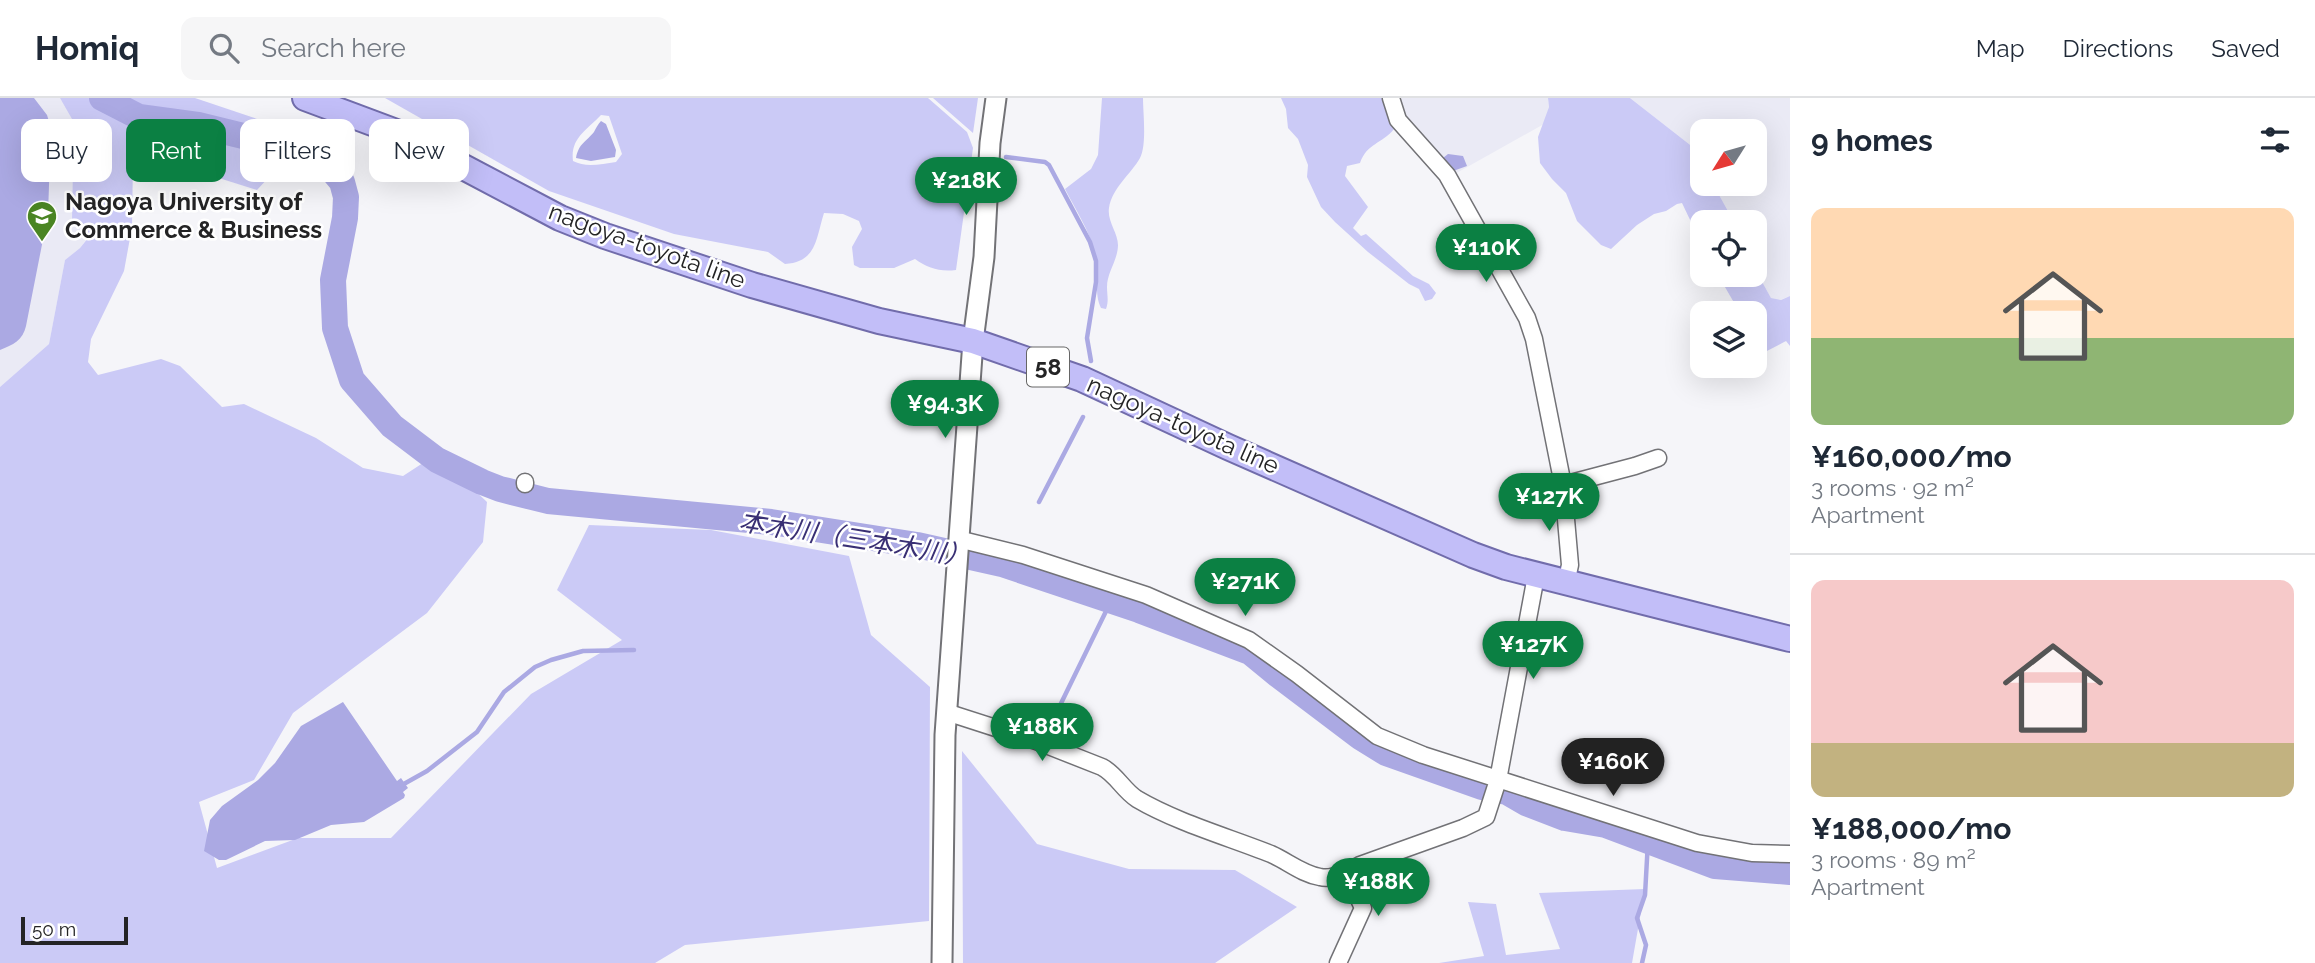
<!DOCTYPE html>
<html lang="en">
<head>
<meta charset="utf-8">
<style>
	:root { --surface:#fff; --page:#f6f6f7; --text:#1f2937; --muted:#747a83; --line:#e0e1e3; --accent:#0b8043 }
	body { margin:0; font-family:Raleway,"Noto Sans JP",sans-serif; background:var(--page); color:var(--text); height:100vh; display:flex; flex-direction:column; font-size:26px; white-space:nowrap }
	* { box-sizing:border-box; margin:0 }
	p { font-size:23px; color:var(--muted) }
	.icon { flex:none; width:38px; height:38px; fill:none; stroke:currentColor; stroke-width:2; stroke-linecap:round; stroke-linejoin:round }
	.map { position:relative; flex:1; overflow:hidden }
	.sheet { display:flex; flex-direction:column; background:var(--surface); width:525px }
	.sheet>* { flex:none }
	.hud { position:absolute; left:21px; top:21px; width:665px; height:63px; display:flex; gap:14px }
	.needle { width:46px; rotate:233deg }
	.buttons { position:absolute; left:1690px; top:21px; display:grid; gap:14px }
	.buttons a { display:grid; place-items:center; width:77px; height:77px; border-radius:14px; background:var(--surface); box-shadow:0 7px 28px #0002; font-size:35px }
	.scale { position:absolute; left:21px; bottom:18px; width:107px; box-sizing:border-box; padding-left:7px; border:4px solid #242425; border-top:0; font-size:19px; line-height:24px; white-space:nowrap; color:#242425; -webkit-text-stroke:5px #fff; paint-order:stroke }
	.price { position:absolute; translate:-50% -60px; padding:0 16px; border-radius:24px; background:var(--accent); color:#fff; font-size:23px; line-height:46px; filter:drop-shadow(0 2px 4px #0008) }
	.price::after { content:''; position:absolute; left:50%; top:42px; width:21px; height:16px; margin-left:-10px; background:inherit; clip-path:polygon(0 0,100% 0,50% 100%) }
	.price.current { background:#222; color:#fff }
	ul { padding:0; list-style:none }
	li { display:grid; align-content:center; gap:14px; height:371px; padding:0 21px }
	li+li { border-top:2px solid var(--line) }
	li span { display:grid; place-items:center; height:217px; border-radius:14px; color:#555 }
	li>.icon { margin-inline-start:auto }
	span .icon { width:126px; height:126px; fill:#fffc; stroke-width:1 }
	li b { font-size:30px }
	h2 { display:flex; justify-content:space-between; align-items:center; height:84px; padding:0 21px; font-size:30px }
	.pill { padding:0 24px; border-radius:14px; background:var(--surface); box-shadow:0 7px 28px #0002; font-size:24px; line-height:63px }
	.pill.current { background:var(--accent); color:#fff }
	header { display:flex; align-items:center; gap:42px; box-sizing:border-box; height:98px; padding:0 35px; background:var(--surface); border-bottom:2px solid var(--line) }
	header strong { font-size:33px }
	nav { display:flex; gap:38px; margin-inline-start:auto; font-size:24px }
	.search { width:490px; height:63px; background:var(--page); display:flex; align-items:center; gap:18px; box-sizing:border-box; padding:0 24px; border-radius:14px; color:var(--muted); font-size:26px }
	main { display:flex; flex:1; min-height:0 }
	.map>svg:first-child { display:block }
	.built { fill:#eaeaf5 }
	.green { fill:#cbcaf6; fill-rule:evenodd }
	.water { fill:#aba9e3 }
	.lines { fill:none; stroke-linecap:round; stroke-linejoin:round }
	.stream { stroke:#aba9e3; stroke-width:4.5 }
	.river { stroke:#aba9e3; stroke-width:26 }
	.minor-casing { stroke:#727276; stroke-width:19 }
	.tertiary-casing { stroke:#727276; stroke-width:23 }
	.primary-casing { stroke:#716cab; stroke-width:28 }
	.minor { stroke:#fff; stroke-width:16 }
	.tertiary { stroke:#fff; stroke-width:19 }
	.primary { stroke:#c2bef8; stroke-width:24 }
	.labels { text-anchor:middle; stroke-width:5; stroke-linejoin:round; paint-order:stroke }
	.shield { fill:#fff; stroke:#666; stroke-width:2 }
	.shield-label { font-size:23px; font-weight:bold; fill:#242425 }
	.poi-label { font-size:24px; font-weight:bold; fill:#242425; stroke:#fff; text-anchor:start }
	.street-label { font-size:24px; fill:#242425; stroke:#fff }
	.water-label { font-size:26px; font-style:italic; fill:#392f74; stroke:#fff }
</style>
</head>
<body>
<header>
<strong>Homiq</strong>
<div class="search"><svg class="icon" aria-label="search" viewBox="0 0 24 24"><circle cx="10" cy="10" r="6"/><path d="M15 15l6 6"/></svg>Search here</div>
<nav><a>Map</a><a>Directions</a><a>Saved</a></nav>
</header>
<main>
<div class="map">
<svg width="1790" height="865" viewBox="0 0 1790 865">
	<rect width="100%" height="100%" fill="#f5f5f9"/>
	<path class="built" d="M0,0H60L64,6L76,28L73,61L72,122L88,139L80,150L65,162L49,246L0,289Z
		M1395,0H1548L1549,9L1544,26L1453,77L1401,18Z
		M1630,0H1790V198L1780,202L1771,200L1755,171V124H1734L1713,86H1755V33H1703V57Z"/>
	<path class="green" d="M60,0H195L281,29L299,47L257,92L184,69L180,40L153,38L133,60L132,129L124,173L91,241L88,264L98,277L161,261L180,268L222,309L244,306L316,340L363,370L403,378L426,363L469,387L487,404L483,444L427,515L293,615L254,682L199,704L217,770L298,740H391L531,596L622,542L557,492L589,427L711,432L849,458L871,537L930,589L929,823L685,847L655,865H0V289L49,246L65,162L80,150L88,140L72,122L73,61L76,28Z
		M385,0H928L967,34L973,50L956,172C939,174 928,170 915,161L894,170H860L854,167L852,149L862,131L859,123L843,116L824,115C816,140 817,164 785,166L768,154L674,136L549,93ZM601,17L609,18L622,56L616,64C601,66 586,70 573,63C570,40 587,32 601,17Z
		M933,0H978L973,35Z
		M1102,0H1143C1143,15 1147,47 1140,60C1131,76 1112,90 1109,110C1107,123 1118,135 1118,147C1118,162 1107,174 1107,189C1107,197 1109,203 1106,211L1101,210C1093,194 1100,173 1095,156C1090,133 1075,111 1065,91L1091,71L1098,57Z
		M1281,0H1384L1394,31C1382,46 1367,45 1360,65L1347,68L1345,78L1368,109L1353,130L1361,138L1366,136L1413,178L1429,186L1436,195L1432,201L1425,203L1419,191L1409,186L1368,154L1335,124L1321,109L1307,79L1308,67L1298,41L1288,30L1286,11Z
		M1548,0H1630L1703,57V86H1713L1734,124H1703V149L1682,105L1677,106L1666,113L1654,116L1637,127L1611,151L1601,147L1577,123L1566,95L1552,81L1540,65L1538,39L1549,9Z
		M1755,171L1771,200L1781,202L1790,198V248L1786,243L1765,254L1755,246V215H1740L1718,177H1755Z
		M962,653L1037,746L1129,771L1235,772L1297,809L1215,865H963Z
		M1645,791L1632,865H1439L1484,858L1468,804L1496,806L1506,857L1560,851L1539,795Z"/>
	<path class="water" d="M0,0H34L47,17L51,30L48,116L26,228C23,242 13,247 0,252Z
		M601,23L606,26L616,52L615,59L591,63L576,60C579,45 586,44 594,34C596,30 598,26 601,23Z
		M1448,56L1463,58L1467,68L1453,73L1443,60Z
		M343,604L397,683L401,680L408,690L403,694L405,697L404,700L364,724L331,727L295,742L265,743L226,762H219L204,753L210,722L222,708L258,682L275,665L301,628Z"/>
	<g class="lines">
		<path class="stream" d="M1006,59L1045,64L1049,67L1090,144L1096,163V184L1087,240L1091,263
			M1039,404L1083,319
			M1018,627L1044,636L1047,634L1111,503
			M402,687L427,673L477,634L504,594L535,569L551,562L583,553L634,552
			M1642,865L1646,847L1637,820L1645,797L1648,743"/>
		<path class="river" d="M102,0L139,19L198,27L300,52L332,72L342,84L346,99L345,120L333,182L335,230L352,282L392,328L437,362L482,384L500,391L548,403L771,424L917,447L1002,466L1139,512L1250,554L1278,577L1360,639L1386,655L1482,689L1507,694L1526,705L1565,720L1606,727L1715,768L1790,774"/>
		<g class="minor-casing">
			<path id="minor" d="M1391,0L1398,22L1447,77L1527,220L1534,241L1563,387L1570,467L1566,485
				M525,386V384
				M1563,387L1635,368L1658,360
				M958,441L1023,457L1146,497L1249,542L1297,576L1377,638L1423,657L1697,745L1752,755L1790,756
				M946,614L1036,643L1102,669C1116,676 1123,692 1137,701C1176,724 1228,739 1271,756C1287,763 1302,776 1320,779C1333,782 1348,774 1360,767L1463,730L1486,719L1498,682L1536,478
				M1338,865L1363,810L1347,775"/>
		</g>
		<g class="tertiary-casing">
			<path id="tertiary" d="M942,865L945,637L973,243L984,159L990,45L996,0"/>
		</g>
		<g class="primary-casing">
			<path id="primary" d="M305,0L399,35L560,120L605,138L752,187L879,223L973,243L1082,281L1228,349L1473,457L1506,469L1790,541"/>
		</g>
		<use href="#minor" class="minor"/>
		<use href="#tertiary" class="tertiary"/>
		<use href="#primary" class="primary"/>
	</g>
	<defs>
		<g id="university-pin" transform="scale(1.575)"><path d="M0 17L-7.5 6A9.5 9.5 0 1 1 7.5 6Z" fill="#4a8523" stroke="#fff"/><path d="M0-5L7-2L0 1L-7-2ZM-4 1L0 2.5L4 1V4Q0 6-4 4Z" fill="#fff"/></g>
	</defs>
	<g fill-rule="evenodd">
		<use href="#university-pin" x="42" y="118"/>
	</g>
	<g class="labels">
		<rect class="shield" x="1027" y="249.5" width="42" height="39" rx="5"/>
		<g class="shield-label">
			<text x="1048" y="277">58</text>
		</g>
		<g class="poi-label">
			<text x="65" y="112">Nagoya University of<tspan x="65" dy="28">Commerce &amp; Business</tspan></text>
		</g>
		<g class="street-label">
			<text transform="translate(647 148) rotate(20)" y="8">nagoya-toyota line</text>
			<text transform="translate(1183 327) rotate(24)" y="8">nagoya-toyota line</text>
		</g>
		<g class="water-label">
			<text transform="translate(855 441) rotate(9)" y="9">本木川（三本木川）</text>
		</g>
	</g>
</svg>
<div class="buttons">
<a><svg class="needle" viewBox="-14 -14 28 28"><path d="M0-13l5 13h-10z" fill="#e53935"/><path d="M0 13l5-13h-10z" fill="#747a83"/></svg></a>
<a><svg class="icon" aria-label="locate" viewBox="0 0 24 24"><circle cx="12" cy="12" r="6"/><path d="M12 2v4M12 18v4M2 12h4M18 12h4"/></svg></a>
<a><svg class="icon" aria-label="layers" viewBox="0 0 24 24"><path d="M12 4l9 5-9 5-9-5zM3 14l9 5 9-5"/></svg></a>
</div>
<div class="scale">50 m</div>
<b class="price" style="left:966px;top:119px">¥218K</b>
<b class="price" style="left:1486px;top:186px">¥110K</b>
<b class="price" style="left:945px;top:342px">¥94.3K</b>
<b class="price" style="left:1549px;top:435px">¥127K</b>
<b class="price" style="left:1245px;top:520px">¥271K</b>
<b class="price" style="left:1533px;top:583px">¥127K</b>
<b class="price" style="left:1042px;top:665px">¥188K</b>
<b class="price current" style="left:1613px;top:700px">¥160K</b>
<b class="price" style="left:1378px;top:820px">¥188K</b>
<div class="hud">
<a class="pill">Buy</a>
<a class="pill current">Rent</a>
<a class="pill">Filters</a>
<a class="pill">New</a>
</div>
</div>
<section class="sheet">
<h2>9 homes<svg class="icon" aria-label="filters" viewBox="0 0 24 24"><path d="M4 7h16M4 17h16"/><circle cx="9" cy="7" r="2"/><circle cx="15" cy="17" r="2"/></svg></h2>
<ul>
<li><span style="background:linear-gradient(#ffd9b3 60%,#8fb573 0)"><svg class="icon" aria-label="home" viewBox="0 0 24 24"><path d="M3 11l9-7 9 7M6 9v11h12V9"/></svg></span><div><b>¥160,000/mo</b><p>3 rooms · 92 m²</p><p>Apartment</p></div></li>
<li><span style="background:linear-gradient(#f6c9c9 75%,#c2b280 0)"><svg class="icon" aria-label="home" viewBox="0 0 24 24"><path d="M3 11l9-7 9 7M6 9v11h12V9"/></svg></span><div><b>¥188,000/mo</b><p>3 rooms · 89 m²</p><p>Apartment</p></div></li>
</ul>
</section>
</main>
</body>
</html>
